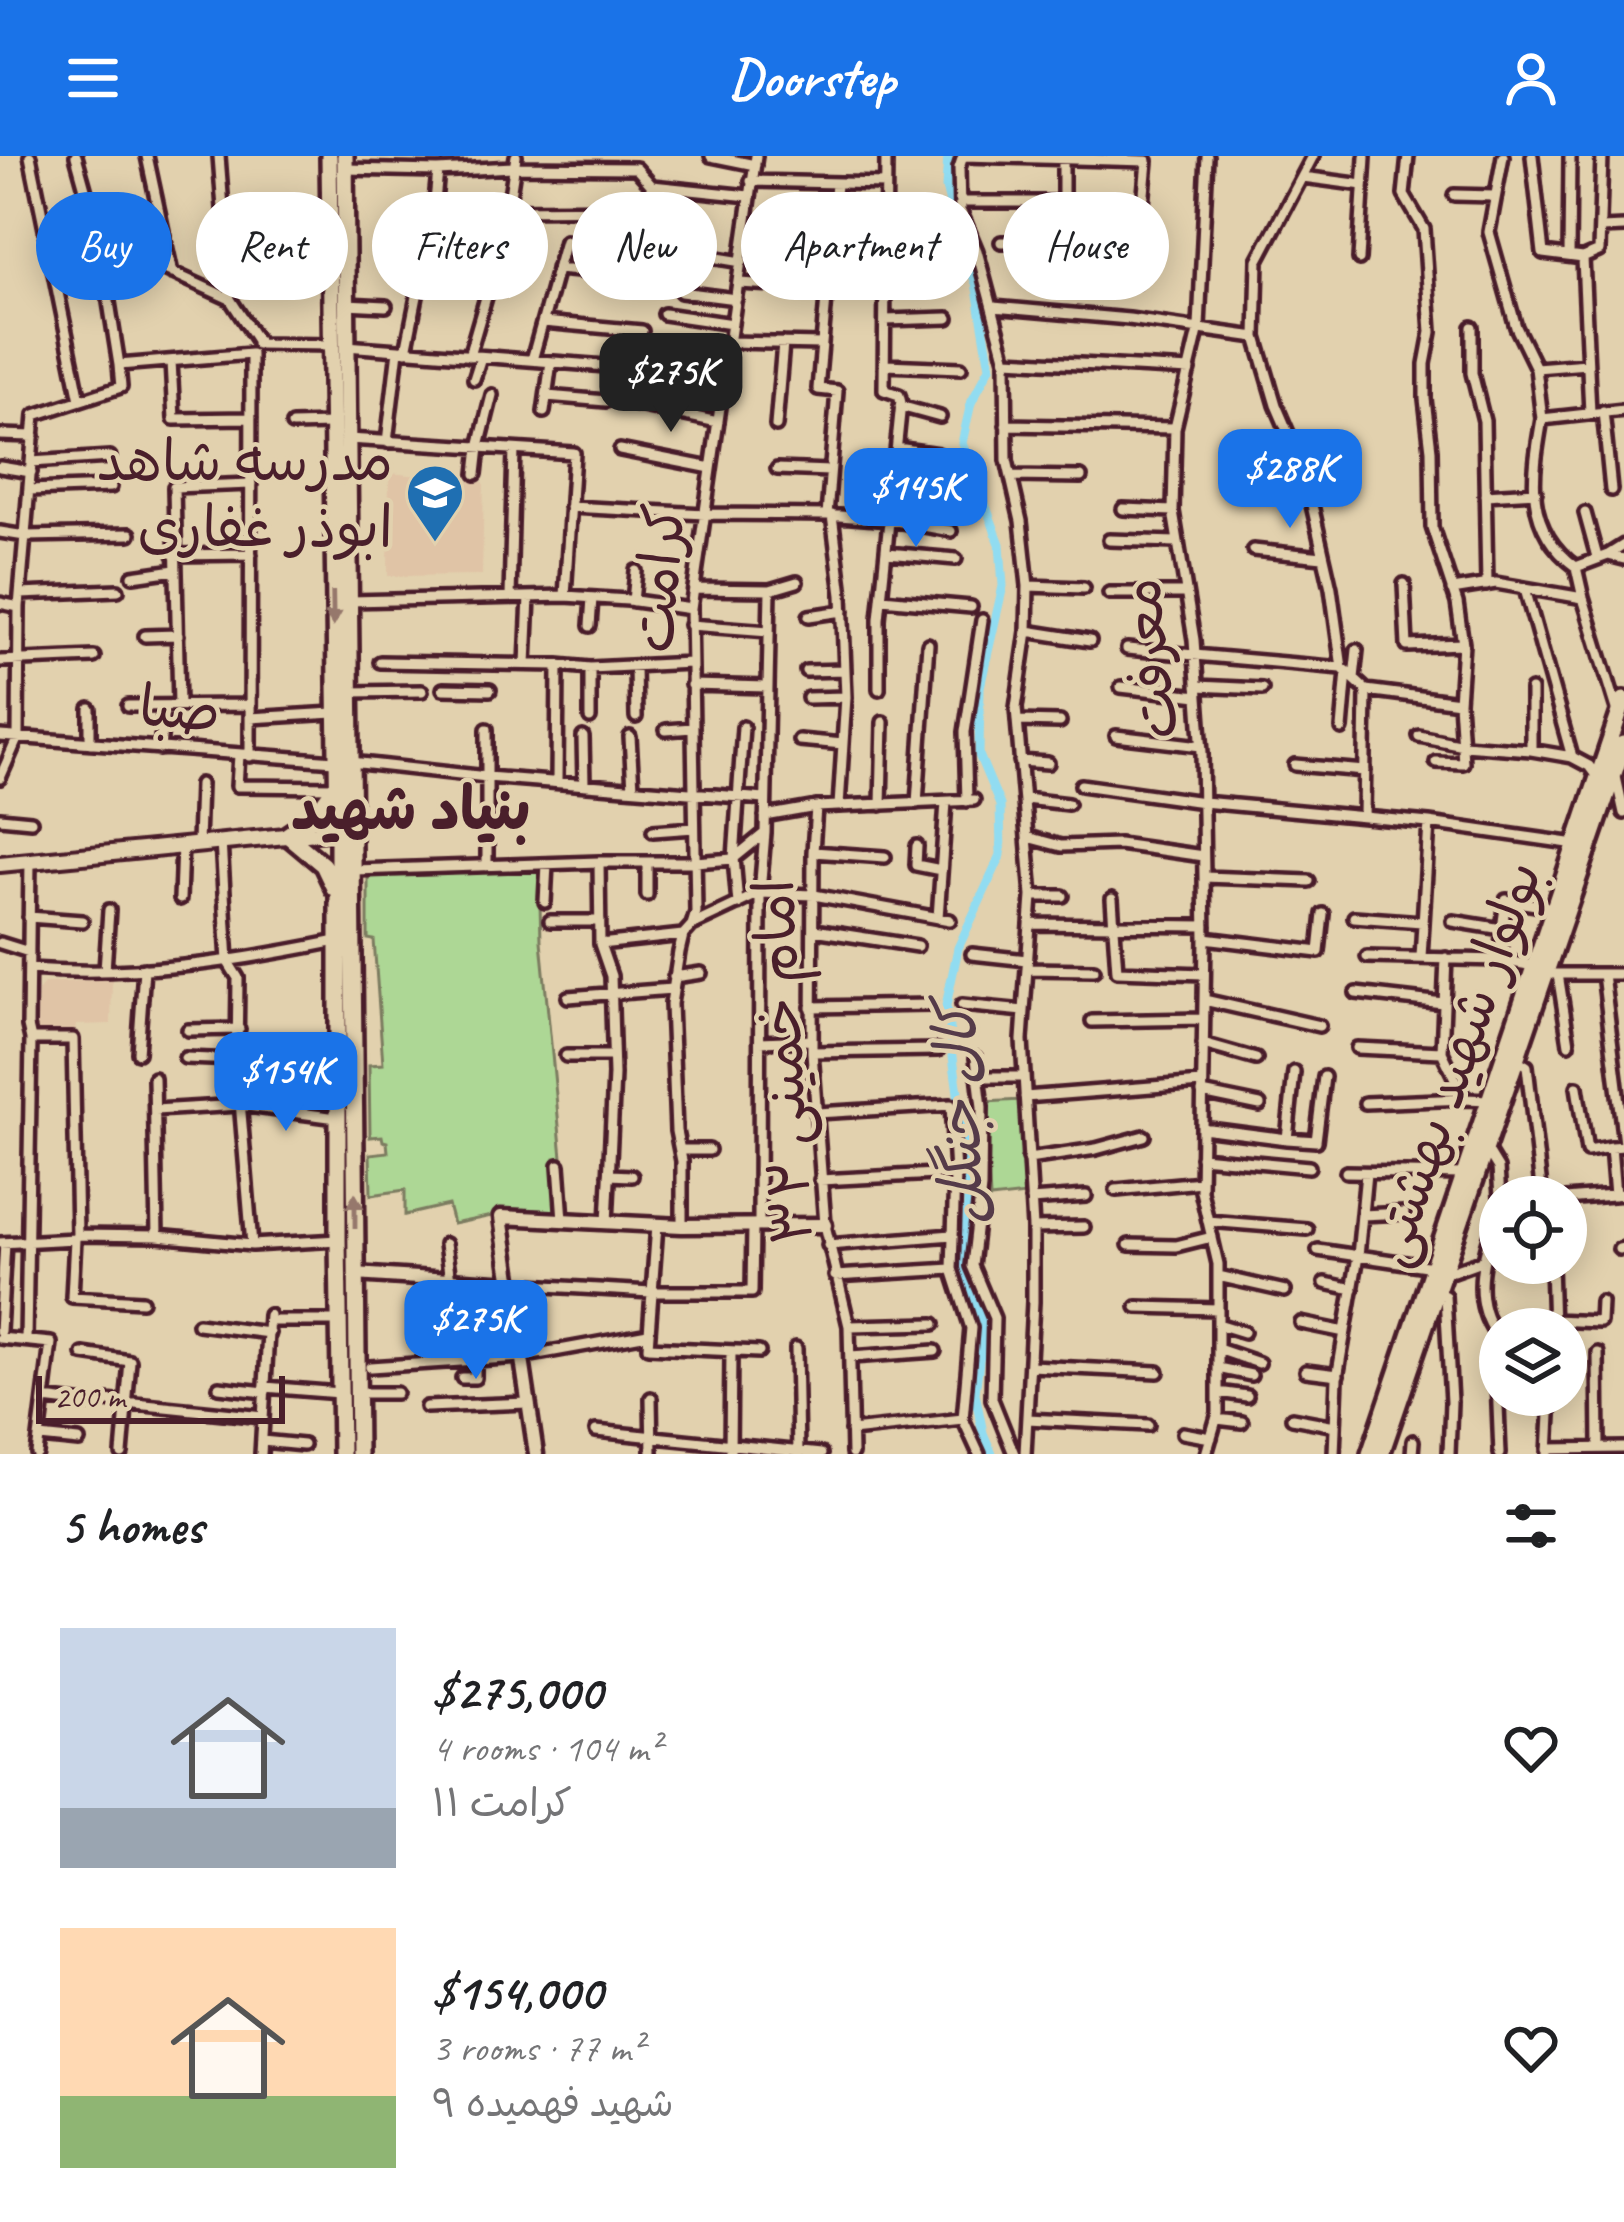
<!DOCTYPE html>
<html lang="en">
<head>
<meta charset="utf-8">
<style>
	:root { --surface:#fff; --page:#f6f6f6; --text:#202124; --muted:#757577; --accent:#1a73e8 }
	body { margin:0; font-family:Caveat,"Playpen Sans Arabic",sans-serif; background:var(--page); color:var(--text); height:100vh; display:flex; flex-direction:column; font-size:45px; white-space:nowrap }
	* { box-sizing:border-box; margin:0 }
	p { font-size:39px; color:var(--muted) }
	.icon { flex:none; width:66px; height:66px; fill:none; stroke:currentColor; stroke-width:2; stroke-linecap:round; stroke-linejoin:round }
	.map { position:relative; height:1298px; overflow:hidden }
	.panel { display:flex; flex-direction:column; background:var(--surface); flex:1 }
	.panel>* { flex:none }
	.top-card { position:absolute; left:36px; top:36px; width:1554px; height:108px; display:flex; gap:24px }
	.buttons { position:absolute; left:1479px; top:1020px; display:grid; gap:24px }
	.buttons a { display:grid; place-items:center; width:108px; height:108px; border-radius:50%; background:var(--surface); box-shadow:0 6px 30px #0003; font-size:60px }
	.scale { position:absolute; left:36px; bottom:30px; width:249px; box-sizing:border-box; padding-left:12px; border:6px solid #4a1f2b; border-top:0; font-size:33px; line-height:42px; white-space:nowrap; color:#4a1f2b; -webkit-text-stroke:9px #e2d1ae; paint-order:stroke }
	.price { position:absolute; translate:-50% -102px; padding:0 27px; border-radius:24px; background:var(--accent); color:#fff; font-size:39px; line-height:78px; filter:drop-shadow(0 3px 6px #0008) }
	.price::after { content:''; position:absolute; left:50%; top:72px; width:36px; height:27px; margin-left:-18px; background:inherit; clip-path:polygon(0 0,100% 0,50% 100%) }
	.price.on { background:#222; color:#fff }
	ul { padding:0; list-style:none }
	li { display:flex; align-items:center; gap:36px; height:300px; padding:0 60px }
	li span { display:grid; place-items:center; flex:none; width:336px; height:240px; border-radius:0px; color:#555 }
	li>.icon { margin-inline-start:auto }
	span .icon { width:144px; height:144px; fill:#fffc; stroke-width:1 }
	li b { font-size:51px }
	h2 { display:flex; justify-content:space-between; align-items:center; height:144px; padding:0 60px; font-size:51px }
	.pill { padding:0 42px; border-radius:54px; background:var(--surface); box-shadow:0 6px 30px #0003; font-size:42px; line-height:108px }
	.pill.on { background:var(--accent); color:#fff }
	header { display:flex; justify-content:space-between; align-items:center; height:156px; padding:0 60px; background:var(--accent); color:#fff; font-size:54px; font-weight:600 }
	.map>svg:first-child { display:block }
	.built { fill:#e0c4a6 }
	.green { fill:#add795; stroke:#7c7b60; stroke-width:3 }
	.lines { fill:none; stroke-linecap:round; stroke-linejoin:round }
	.canal { stroke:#91dcf1; stroke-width:9 }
	.minor-casing { stroke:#4a1f2b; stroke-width:18 }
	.tertiary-casing { stroke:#4a1f2b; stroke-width:21 }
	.secondary-casing { stroke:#4a1f2b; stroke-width:22 }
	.primary-casing { stroke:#4a1f2b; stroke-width:24 }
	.minor { stroke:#e2d1ae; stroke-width:9 }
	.tertiary { stroke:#e2d1ae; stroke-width:12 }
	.secondary { stroke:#e2d1ae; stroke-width:14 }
	.primary { stroke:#e2d1ae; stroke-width:15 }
	.oneway { fill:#96786c }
	.labels { text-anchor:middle; stroke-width:9; stroke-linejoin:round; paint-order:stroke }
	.poi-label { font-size:57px; fill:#4a1f2b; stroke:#e2d1ae; text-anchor:end }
	.street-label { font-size:57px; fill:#4a1f2b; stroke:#e2d1ae }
	.neighbourhood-label { font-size:60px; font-weight:bold; fill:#4a1f2b; stroke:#e2d1ae }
	.water-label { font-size:60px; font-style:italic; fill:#553b49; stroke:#e2d1ae }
</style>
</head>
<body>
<header><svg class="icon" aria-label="menu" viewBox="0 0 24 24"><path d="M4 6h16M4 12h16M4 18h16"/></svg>Doorstep<svg class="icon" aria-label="person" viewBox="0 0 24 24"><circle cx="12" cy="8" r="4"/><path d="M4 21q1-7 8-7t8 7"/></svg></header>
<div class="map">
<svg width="1624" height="1298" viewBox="0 0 1624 1298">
	<rect width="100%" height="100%" fill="#e2d1ae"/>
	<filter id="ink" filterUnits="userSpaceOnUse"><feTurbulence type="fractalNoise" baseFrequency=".00833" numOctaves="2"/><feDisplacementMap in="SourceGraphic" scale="24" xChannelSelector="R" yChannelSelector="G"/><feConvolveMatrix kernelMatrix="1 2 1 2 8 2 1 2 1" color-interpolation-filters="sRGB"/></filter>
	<g filter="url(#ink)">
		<path class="built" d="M389,317L484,326L482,419L388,420Z
			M112,823L111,868L76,869L75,875H37L38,835L45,827Z"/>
		<path class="green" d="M539,712L541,785L562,1001L555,1002L558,1055L493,1057L492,1060L453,1068L448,1049L405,1059V1034L371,1039L370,998L388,996L387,986L383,985L382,980L370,981L369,909L383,908L374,784L368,783V720Z
			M1022,944L1026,1039L990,1043L985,946Z"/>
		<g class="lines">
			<path class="canal" d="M948,0L946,31L958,81L976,127L990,211L971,247L962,287L1000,388L1003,430L980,531L979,599L1000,649L1001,699L958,792L946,850L967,1002L968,1048L963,1106L983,1172L975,1237L983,1277L992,1298"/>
			<g class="minor-casing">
				<path id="minor" d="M30,0L80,244
					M76,0L99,83L119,209L251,198
					M147,0L172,117
					M219,0L230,143L258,186
					M711,0L755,9
					M963,0L959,12L960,54L977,95L1006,204L1007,304L1021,365L1028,430L1027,475L1016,552L1032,740L1022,884L1033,1072V1146L1025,1298
					M963,0L1147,5L1136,126
					M1313,0L1258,104L1256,181L1276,249L1304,314L1331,432L1342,512
					M1408,0L1404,39L1424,73L1431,176L1425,208V243L1431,294L1432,371L1457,447L1463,488L1459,546L1463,607L1436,606
					M1503,0L1489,76L1516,171L1536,212L1542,263L1624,254
					M1532,0L1543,97L1583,102
					M345,13L438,15L513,11L636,12L652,30
					M1303,21L1363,29
					M751,25L885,28
					M652,30L749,40
					M1454,39L1494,40
					M960,46H1063
					M643,53L648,56L670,57
					M508,54L643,53L652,30
					M434,56L438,15
					M1601,72L1624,71
					M99,83L230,143
					M1001,86H1063V0
					M681,96L742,106
					M1569,100L1570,0
					M1359,103L1365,1
					M557,113L655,122
					M885,118H944
					M739,127L828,132
					M681,136L736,143
					M346,148L386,150
					M993,151L1129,163L1256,181
					M664,158L732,168
					M885,164L948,162
					M543,166L642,175
					M1472,171V217L1484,265L1487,429
					M730,186L821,188
					M257,188L331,189
					M346,190L724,219
					M406,195L434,56L505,72
					M469,200L504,79L516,0
					M532,204L565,85
					M1006,204L1190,214
					M171,205L174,263L251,262
					M885,209L961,212
					M1536,212L1587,208
					M474,223L481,201
					M547,240L606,245
					M633,248L718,266
					M900,250L940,261
					M1603,255L1611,334
					M544,256L551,206
					M1590,257L1583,102L1599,95L1602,0
					M1542,263C1532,320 1523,372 1576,411L1583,442L1617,553
					M292,269L331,268
					M1006,269L1175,272
					M776,270L783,187
					M0,279L34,280
					M348,283L574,297L565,440
					M387,286L398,194
					M897,292L938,298
					M620,294L711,312
					M31,306L110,301
					M0,311L31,316
					M777,313L830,315
					M476,318L479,291L492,239
					M1011,320L1081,321
					M893,328L955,332
					M29,334L111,331
					M1485,339L1536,336
					M570,351L705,358L827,359L890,364L951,375
					M1123,353L1173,355
					M1585,357L1597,401
					M827,359L837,235L818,233L836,28
					M832,359L842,439L846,541L839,650
					M0,376L25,380L130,378
					M1109,384L1177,386
					M1253,394L1323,401
					M887,397L956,403
					M174,399L251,398
					M1608,399L1624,389
					M1576,411L1608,399L1624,403
					M133,420L175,414
					M1404,428L1407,490L1463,488
					M1028,430L1084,432
					M694,433L770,434L797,426
					M1525,433L1572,601
					M1452,434L1496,427L1583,442
					M1109,437H1186
					M20,438L118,434
					M510,441L514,294
					M882,443L971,451
					M350,445L565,440L628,444L691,453
					M633,445L636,415
					M0,447L19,451
					M809,460L843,455
					M690,469L769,475
					M590,470L592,442
					M1027,475L1090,485
					M145,480L178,479
					M1127,493L1342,512
					M0,505L94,501
					M380,506L558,509L590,512L690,507
					M526,508L529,441
					M635,511L636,561
					M590,512V562
					M1342,512L1366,534L1459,546
					M806,515L845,514
					M1354,522L1357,494
					M691,529L768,531
					M1197,530L1262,533
					M1121,531L1198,540
					M443,533L490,534
					M879,533V463L901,247L899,239L884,234L886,0
					M1531,534V594
					M350,536L422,535
					M808,542L846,541
					M179,549L174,331L251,328
					M128,550L250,549
					M250,562L334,557
					M1017,565L1060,566
					M1342,573L1347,515
					M666,574L692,572
					M0,580L335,605
					M1116,580L1201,590
					M1419,580L1463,589L1531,594L1572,601L1589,610L1598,622
					M583,581L584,628
					M630,581L633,632
					M799,584L843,588
					M90,587V553
					M160,593L164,550
					M239,599L237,630L335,631
					M250,600L251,198
					M1020,605L1048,607
					M351,606L487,621L765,643
					M1295,609L1365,615
					M1616,621L1624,657
					M0,622L18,581L19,451L35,259L121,231L119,209
					M557,625L558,509
					M1081,629L1203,646L1429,667L1576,688
					M1025,643L1068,648
					M967,645L965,576L982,464
					M917,647L928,488
					M881,649L883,566
					M816,651L813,696L812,896L825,1069L849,1170L852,1298
					M765,660L816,651L974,644
					M1364,661L1366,534
					M0,662L31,665
					M653,675L694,672
					M1027,681L1061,690L1119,688L1203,700
					M221,685L228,806L238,822L237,909L252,1089
					M198,687L200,628
					M917,690L916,709L941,714
					M813,696L885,701
					M599,706L600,788L611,820L614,919L607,1067
					M487,710V573
					M354,714L599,706H695L733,703L765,677
					M1204,721L1309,725
					M647,739V706
					M1032,740H1063
					M180,743L182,689
					M1112,743L1117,815L1204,818
					M545,746L547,708
					M738,748L734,702L743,571
					M29,761L82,765
					M1354,761L1422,766
					M938,762L946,646
					M550,765H600
					M1453,765L1502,773
					M1030,768L1205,770
					M692,769L760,737L814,739L950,764
					M814,774L917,790
					M1205,782L1319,796L1323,758
					M0,787L29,796
					M600,788L683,779
					M972,798L1027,804
					M1367,801L1501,804L1534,810
					M1421,801L1429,667
					M1446,802L1442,896L1465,943L1489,944
					M1501,804L1502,773L1506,744L1554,752
					M29,813C134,821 234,806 337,785
					M1027,813L1094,814
					M105,814L109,754
					M1546,818H1624
					M1558,818L1569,888
					M1603,818L1624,987
					M674,821L701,817
					M1356,837L1443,847
					M568,841L672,833
					M1204,844L1319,870
					M962,849L1024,855
					M811,851L930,849
					M1092,865L1203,863
					M188,874L239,873
					M31,883H73L77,1079
					M760,886L812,884
					M1203,888L1256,903
					M1357,892L1442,896
					M812,896L938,894
					M138,897L144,813
					M566,900H613
					M185,902L237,904
					M976,902L982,951L981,1032L972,1110L994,1162L992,1243L1014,1298
					M1517,904L1527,910L1542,1041
					M978,921H1024
					M154,922L157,1080
					M1577,931L1587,995L1611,991
					M1202,937L1260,949
					M1025,941L1202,927
					M1365,947L1465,943
					M155,954L240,949L337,962
					M817,957L951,949L955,1017L952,1113L971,1172L963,1263L979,1298
					M1202,972L1287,983L1294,916
					M1287,983L1316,985L1324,921
					M680,994H709
					M1487,994L1498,1012L1500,1041
					M1201,1001L1309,1011
					M1028,1003L1096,993L1144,980
					M559,1009L563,1064
					M1346,1016L1464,1018
					M609,1019L632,1020
					M820,1024L955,1017
					M1116,1034L1201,1026
					M1615,1039L1611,991L1624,990
					M1566,1043L1624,1038
					M1031,1044L1086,1040
					M1362,1059L1404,1057
					M1208,1065L1307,1073
					M657,1069L648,1191L759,1196
					M682,1070V1005L676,975L671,848L679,796L683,779L692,769L696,756L691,453L756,0
					M759,1070L760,737L765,677L770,434
					M1033,1072L1084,1071
					M75,1083L72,1141L142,1145
					M0,1087L75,1083L77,1079L157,1080L252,1089L338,1084
					M445,1088L450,1124
					M828,1089L952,1079
					M1129,1089L1176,1090L1212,1081
					M1619,1093L1624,1092
					M1318,1094L1433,1111
					M1551,1107L1553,1173
					M1445,1113L1453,1115L1481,1105
					M835,1120L952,1113
					M1218,1120L1285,1135
					M1325,1127L1353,1133
					M511,1128L651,1136H752L753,1070
					M1437,1137L1445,1140L1451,1246L1449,1298
					M1137,1151L1218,1153
					M1553,1164L1600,1166L1601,1146
					M269,1165H339
					M1301,1167L1345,1176
					M198,1168L269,1177
					M1218,1168L1244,1176
					M849,1170L934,1168
					M0,1175L5,1087
					M0,1182L51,1187L37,1298
					M26,1184L31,883L28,870L30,704
					M796,1192L798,1297
					M1218,1193L1259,1207
					M1598,1197L1599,1292
					M83,1198L130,1205L122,1298
					M851,1201L935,1195
					M1030,1210L1158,1216
					M370,1211L521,1201L648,1178
					M1218,1212L1251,1219
					M1306,1215L1338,1219
					M462,1222H475V1204
					M219,1231L265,1236
					M265,1231L339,1237
					M1218,1236L1247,1240
					M357,1237H396
					M651,1242L652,1298
					M44,1243L86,1248
					M106,1245L263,1261
					M426,1251L528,1247
					M1292,1262L1335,1270
					M1027,1263L1148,1269
					M1217,1263L1242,1266
					M596,1275L821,1298
					M851,1275L963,1263
					M1183,1277L1211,1282
					M40,1281L79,1285
					M262,1285L303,1289
					M1548,1293L1624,1292
					M261,1298L269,1159
					M730,1298L731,1195
					M1206,1298L1218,1257V1108L1201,1035L1205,782L1202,597L1194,484L1173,355L1175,272L1199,171L1207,0
					M1334,1298L1337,1222L1358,1100L1366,1017
					M1412,1298L1413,1285
					M1500,1298L1495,1177C1468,1139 1486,1090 1500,1051
					M1548,1298L1551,1239"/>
			</g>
			<g class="tertiary-casing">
				<path id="tertiary" d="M355,1118L511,1128
					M536,1298L501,1061L682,1070L825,1069"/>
			</g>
			<g class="secondary-casing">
				<path id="secondary" d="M0,708L347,674"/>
			</g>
			<g class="primary-casing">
				<path id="primary" d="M329,0L338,675V1084L341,1298
					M345,0L358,1298
					M334,732L323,709L287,679L311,663L335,631
					M1370,1298L1624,544
					M1381,1298L1624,588"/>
			</g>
			<use href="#minor" class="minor"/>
			<use href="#tertiary" class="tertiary"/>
			<use href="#secondary" class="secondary"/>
			<use href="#primary" class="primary"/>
		</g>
		<defs><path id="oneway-solid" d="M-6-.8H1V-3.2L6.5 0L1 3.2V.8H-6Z" transform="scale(3)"/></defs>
		<g class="oneway">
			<use href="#oneway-solid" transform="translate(333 453) rotate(89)"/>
			<use href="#oneway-solid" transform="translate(355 1055) rotate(-90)"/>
		</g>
	</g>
	<defs>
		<g id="school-pin" transform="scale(3)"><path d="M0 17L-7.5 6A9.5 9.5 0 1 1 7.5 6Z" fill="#1f6fb2" stroke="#e2d1ae"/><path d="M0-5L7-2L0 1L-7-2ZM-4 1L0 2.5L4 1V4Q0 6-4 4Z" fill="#fff"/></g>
	</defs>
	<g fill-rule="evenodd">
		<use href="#school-pin" x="435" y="337"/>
	</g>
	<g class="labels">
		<g class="poi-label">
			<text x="393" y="324">مدرسه شاهد<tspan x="393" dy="66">ابوذر غفاری</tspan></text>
		</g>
		<g class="street-label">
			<text transform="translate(658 422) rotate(-85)" y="20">کرامت</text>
			<text transform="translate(1148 503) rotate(-97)" y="20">معرفت</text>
			<text transform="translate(180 552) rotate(5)" y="20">صبا</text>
			<text transform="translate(782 906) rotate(-93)" y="20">امام خمینی ۳۲</text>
			<text transform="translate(1454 907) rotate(-71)" y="20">بولوار شهید بهشتی</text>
		</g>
		<g class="neighbourhood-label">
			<text x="411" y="673">بنیاد شهید</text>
		</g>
		<g class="water-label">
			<text transform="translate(958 958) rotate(-92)" y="21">کال جنگل</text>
		</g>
	</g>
</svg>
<div class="buttons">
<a><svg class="icon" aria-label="locate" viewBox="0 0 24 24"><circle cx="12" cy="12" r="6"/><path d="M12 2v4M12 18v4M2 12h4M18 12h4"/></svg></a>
<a><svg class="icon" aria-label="layers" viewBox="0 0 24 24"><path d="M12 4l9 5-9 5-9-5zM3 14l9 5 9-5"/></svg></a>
</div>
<div class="scale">200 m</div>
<b class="price on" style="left:671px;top:279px">$275K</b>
<b class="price" style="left:1290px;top:375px">$288K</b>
<b class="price" style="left:916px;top:394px">$145K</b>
<b class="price" style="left:286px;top:978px">$154K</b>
<b class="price" style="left:476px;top:1226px">$275K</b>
<div class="top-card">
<a class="pill on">Buy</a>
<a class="pill">Rent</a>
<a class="pill">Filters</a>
<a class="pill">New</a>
<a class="pill">Apartment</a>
<a class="pill">House</a>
</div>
</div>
<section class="panel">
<h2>5 homes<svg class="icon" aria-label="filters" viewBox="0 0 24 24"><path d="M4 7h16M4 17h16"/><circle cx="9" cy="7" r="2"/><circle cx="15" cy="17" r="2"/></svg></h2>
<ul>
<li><span style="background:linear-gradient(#c9d6e8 75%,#9aa5b1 0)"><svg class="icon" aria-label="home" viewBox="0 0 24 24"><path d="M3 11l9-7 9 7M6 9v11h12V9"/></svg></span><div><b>$275,000</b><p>4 rooms · 104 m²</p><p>کرامت ۱۱</p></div><svg class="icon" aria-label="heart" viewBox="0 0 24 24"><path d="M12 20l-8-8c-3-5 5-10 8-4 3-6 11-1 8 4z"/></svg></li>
<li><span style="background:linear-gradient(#ffd9b3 70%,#8fb573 0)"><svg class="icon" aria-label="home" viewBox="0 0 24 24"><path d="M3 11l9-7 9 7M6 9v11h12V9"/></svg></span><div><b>$154,000</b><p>3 rooms · 77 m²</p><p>شهید فهمیده ۹</p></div><svg class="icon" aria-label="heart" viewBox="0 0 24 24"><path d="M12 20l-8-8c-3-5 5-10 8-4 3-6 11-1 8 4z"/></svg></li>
</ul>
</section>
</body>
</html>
